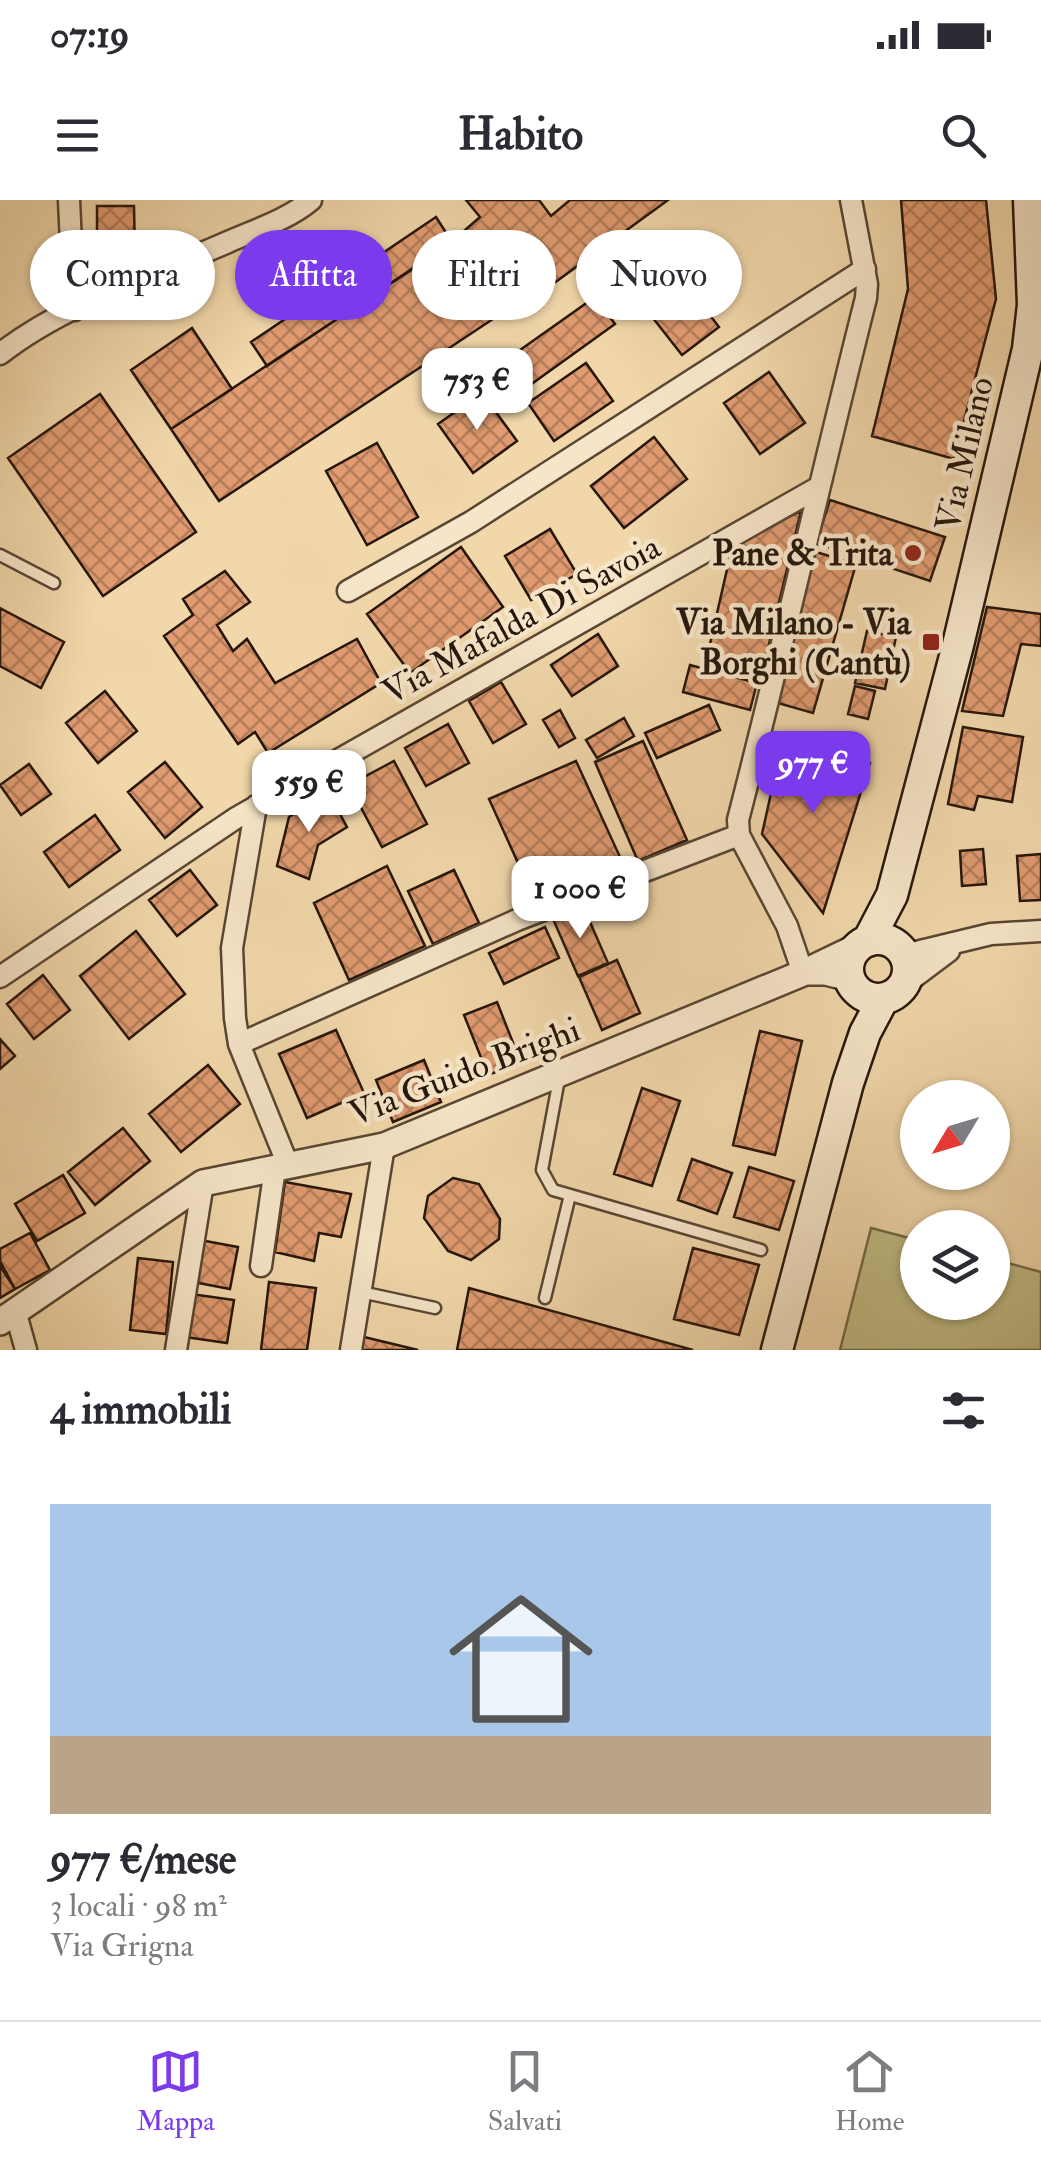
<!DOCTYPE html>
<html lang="it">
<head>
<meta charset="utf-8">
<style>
	:root { --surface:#fff; --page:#f7f7f7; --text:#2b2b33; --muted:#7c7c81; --line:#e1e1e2; --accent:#7c3aed }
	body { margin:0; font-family:"IM FELL Double Pica",serif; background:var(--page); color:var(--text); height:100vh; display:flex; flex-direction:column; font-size:38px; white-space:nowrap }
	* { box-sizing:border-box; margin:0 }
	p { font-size:32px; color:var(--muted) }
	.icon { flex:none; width:55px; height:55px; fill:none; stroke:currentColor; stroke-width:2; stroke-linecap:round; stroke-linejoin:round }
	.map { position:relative; height:1150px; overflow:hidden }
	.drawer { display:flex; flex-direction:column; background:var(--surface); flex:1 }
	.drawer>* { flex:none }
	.banner { position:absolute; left:30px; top:30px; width:982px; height:90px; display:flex; gap:20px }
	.needle { width:65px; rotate:232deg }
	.buttons { position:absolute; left:900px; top:880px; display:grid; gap:20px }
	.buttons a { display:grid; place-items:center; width:110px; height:110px; border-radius:50%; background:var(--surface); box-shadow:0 2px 8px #0004; font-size:50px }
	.price { position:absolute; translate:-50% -85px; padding:0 22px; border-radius:20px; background:#fff; color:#222; font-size:32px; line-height:65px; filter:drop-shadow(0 2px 5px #0008) }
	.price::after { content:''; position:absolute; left:50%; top:60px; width:30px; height:22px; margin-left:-15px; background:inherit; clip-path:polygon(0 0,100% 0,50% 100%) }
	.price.active { background:var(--accent); color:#fff }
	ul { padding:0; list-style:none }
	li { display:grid; align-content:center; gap:20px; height:530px; padding:0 50px }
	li+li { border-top:2px solid var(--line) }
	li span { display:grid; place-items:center; height:310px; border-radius:0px; color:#555 }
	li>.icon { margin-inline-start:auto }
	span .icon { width:180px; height:180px; fill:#fffc; stroke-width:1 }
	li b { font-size:42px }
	h2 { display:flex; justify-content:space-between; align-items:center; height:120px; padding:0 50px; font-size:42px }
	.tag { padding:0 35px; border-radius:45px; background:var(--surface); box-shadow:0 2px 8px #0004; font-size:35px; line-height:90px }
	.tag.active { background:var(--accent); color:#fff }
	.status { display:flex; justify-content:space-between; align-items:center; height:70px; padding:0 50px; background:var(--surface); direction:ltr }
	.status svg { height:28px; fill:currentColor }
	header { display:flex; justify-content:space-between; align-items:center; height:130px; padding:0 50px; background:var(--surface); font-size:45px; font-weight:700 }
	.tab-bar { display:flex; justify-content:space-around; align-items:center; height:140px; border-top:2px solid var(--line); background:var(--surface); font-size:28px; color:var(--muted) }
	.tab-bar a { display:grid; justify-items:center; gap:5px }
	.tab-bar .active { color:var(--accent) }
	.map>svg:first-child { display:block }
	.green { fill:#c1bc84; stroke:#736948; stroke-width:2.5 }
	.building { fill:url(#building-cross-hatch); stroke:#25160c; stroke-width:2.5 }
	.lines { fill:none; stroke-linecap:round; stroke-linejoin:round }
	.service-casing { stroke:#584634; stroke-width:15 }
	.minor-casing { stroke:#584634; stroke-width:25 }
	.tertiary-casing { stroke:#584634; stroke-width:30 }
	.secondary-casing { stroke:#25160c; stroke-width:35 }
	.service { stroke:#f6e5c8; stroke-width:10 }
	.minor { stroke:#f6e5c8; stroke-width:20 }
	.tertiary { stroke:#f6e5c8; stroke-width:25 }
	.secondary { stroke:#f6e5c8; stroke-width:30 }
	.poi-dot { fill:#8f2418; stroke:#f6e5c8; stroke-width:4 }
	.labels { text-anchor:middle; stroke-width:9; stroke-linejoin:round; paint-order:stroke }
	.street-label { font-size:35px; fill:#25160c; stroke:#f6e5c8 }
	.poi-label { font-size:35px; font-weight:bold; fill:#25160c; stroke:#f6e5c8; text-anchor:end }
</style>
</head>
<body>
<div class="status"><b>07:19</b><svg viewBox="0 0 49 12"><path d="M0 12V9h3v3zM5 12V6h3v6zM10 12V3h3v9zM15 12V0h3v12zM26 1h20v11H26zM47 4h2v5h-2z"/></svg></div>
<header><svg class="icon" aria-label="menu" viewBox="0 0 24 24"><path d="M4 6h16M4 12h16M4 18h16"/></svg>Habito<svg class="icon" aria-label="search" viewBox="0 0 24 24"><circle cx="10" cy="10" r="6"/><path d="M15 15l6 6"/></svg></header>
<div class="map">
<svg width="1041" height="1150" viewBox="0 0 1041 1150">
	<defs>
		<pattern id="building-cross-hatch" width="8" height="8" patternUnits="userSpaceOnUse" patternTransform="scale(2.5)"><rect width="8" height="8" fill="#e09b70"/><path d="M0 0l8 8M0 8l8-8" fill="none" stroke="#b57d5a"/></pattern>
	</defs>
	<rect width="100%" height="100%" fill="#f1d7aa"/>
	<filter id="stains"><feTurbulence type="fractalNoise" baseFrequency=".002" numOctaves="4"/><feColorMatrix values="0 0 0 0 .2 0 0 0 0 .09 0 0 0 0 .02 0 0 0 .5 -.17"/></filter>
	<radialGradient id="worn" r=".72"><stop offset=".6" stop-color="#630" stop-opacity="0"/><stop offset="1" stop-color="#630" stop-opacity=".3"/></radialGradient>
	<path class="green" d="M871,1028L917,1040L918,1102H992L993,1059L1041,1072V1150H840Z"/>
	<path class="building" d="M466,0H539L551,16L570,0H668L535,97L498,44L481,54L464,31L480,17Z
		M901,0H986L996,99L954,259L872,236L908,89Z
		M97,6H134L135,57H97Z
		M436,17L452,42L267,166L251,142Z
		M449,45L496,117L219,301L171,229Z
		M664,56L719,127L682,155L627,85Z
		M595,97L615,124L526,188L506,160Z
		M192,128L232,189L171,229L131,170Z
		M586,163L613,201L554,241L528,203Z
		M769,172L805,223L760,254L724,203Z
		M482,193L517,241L473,273L438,224Z
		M100,194L196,332L103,396L8,258Z
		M654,237L687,279L624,328L591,286Z
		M377,243L418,317L367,345L326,271Z
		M830,300L945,337L930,381L816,343Z
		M801,311L763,469L708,453L733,343Z
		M550,329L577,374L531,400L505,356Z
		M461,347L503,407L410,473L367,414Z
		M816,352L856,364L813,513L774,502Z
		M225,371L250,402L217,425L233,451L247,439L275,483L357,439L381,483L268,553L255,532L238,544L164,436L193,415L183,399Z
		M987,407L1041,414V446L1021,444L1003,516L962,511Z
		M0,408L64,442L41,488L0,466Z
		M867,431L896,437L885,489L855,483Z
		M598,434L618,466L572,496L551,465Z
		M690,465L757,483L750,510L683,492Z
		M501,482L526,524L493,543L469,501Z
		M855,486L875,491L868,519L848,514Z
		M105,491L137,531L98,563L66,523Z
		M709,505L720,530L657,558L645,533Z
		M560,510L575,538L559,547L543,520Z
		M624,518L634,536L597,558L586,540Z
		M448,524L469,563L426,586L405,548Z
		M963,527L1023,537L1012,602L978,596L974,610L948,604Z
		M643,541L687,640L638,661L595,562Z
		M781,548L870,563L823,713L762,634Z
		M394,561L427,624L382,647L349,585Z
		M576,561L620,657L533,696L489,599Z
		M165,562L202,607L165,638L128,592Z
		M29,564L51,594L21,615L0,585Z
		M328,592L347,627L318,645L309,679L277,666L289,617Z
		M95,615L120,650L69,687L44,652Z
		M983,649L986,684L962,686L960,651Z
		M1041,654V700L1020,701L1017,656Z
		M387,666L425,746L349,780L314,703Z
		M190,670L217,705L177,736L149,700Z
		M454,670L479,723L433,744L408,691Z
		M583,706L608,763L578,776L553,719Z
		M545,727L559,758L504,784L489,753Z
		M136,731L185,794L129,839L80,776Z
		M617,760L640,813L602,830L579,777Z
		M43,775L70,810L34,839L7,804Z
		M497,802L521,863L488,875L464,815Z
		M336,830L364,893L307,918L279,854Z
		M760,831L802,841L775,955L733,945Z
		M0,839L15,856L0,869Z
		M424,860L441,902L393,922L376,880Z
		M208,865L240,904L181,952L149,914Z
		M642,888L680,901L652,986L614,974Z
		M123,928L150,961L95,1005L68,972Z
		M692,959L732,973L717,1014L678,1000Z
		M749,967L794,981L779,1030L734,1017Z
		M63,975L85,1013L37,1041L15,1004Z
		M453,978L479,984L500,1019L499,1039L471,1060L448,1051L424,1018L428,996Z
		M285,982L351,994L341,1037L319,1033L314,1061L275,1052Z
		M30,1033L50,1070L15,1089L0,1061V1049Z
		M200,1040L238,1047L230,1089L193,1082Z
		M693,1048L759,1065L739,1135L674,1119Z
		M138,1058L173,1062L166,1134L130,1130Z
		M0,1066L15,1089L0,1098Z
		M269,1082L316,1088L307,1150H261Z
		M469,1088L693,1150H457Z
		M191,1094L234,1100L227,1143L185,1137Z
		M360,1136L418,1150H356Z"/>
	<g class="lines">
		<g class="service-casing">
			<path id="service" d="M0,355L54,383
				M559,879L542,970L553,990L761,1050
				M361,1092L435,1108
				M545,1098L570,995"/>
		</g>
		<g class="minor-casing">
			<path id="minor" d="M69,0L74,110
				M0,154C63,104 154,75 228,42C255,30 289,19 311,0
				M348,391L471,322L865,69
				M256,606L232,748L235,818L239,844L288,965
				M904,755L991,734L1041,731
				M803,773L787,726L739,635L738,620C783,446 822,272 866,98L867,84L851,0
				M0,777L236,618L819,287
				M905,784L949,751
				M239,844L517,720L739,635
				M261,1066L275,968
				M16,1114L26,1150
				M176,1150L203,983
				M351,1150L384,946"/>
		</g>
		<g class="tertiary-casing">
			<path id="tertiary" d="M808,772H826L850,778
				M0,1122L203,983L384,946L803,773L859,746"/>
		</g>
		<g class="secondary-casing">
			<path id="secondary" d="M848 769a30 30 0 1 1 60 0a30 30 0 1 1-60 0Z
				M868,741L892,695L958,445L1028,149L1033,105L1029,0
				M777,1150L848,883L865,833L883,799"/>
		</g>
		<use href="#service" class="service"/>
		<use href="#minor" class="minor"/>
		<use href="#tertiary" class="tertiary"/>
		<use href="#secondary" class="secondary"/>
	</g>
	<g class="poi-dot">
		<circle cx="913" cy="353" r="10"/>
		<rect x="921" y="432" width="20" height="20" rx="5"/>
	</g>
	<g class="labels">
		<g class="street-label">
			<text transform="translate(964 254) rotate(-77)" y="12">Via Milano</text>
			<text transform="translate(521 419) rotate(-29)" y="12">Via Mafalda Di Savoia</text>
			<text transform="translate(464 871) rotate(-21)" y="12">Via Guido Brighi</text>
		</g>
		<g class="poi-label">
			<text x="893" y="365">Pane &amp; Trita</text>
			<text x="911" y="434">Via Milano - Via<tspan x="911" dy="40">Borghi (Cantù)</tspan></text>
		</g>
	</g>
	<rect width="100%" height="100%" filter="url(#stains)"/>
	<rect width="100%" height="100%" fill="url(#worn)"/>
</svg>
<div class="buttons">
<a><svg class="needle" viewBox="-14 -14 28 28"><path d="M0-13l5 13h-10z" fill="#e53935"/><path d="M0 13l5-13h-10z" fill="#7c7c81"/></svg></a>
<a><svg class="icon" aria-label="layers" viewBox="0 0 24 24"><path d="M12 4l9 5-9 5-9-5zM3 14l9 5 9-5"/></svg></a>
</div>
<b class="price" style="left:477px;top:233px">753 €</b>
<b class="price active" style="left:813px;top:616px">977 €</b>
<b class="price" style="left:309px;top:635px">559 €</b>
<b class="price" style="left:580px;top:741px">1 000 €</b>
<div class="banner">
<a class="tag">Compra</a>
<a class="tag active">Affitta</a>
<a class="tag">Filtri</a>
<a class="tag">Nuovo</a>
</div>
</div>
<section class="drawer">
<h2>4 immobili<svg class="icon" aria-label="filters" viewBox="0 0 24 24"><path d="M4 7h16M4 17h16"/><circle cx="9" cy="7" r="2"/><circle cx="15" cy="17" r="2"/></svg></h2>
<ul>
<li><span style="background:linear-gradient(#a9c7e8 75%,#b9a48a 0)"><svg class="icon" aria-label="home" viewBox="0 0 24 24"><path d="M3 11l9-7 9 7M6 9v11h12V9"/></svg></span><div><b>977 €/mese</b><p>3 locali · 98 m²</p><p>Via Grigna</p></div></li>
</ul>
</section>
<nav class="tab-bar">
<a class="active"><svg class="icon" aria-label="map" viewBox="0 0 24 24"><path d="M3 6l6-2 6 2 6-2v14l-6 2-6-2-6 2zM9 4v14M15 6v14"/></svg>Mappa</a>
<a><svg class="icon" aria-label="saved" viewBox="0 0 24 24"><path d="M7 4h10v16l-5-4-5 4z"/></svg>Salvati</a>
<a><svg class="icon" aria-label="home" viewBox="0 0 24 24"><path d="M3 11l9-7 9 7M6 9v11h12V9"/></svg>Home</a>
</nav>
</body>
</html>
